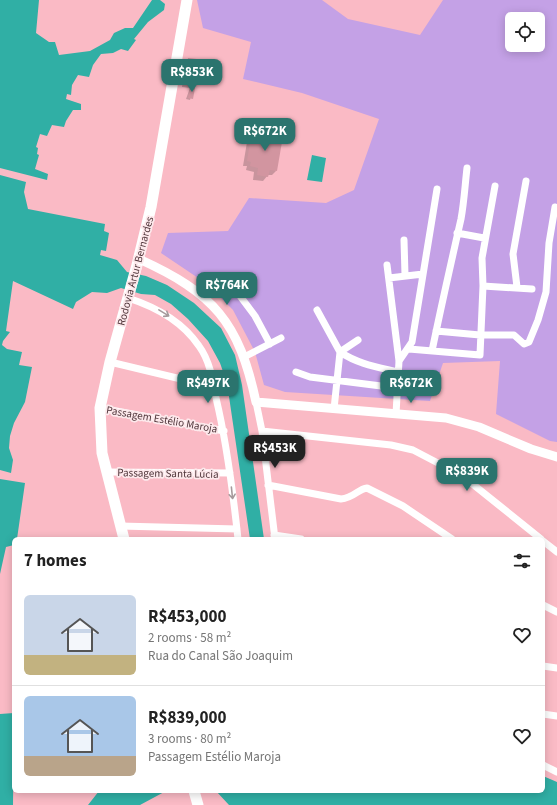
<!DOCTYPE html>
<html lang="en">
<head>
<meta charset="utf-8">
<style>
	:root { --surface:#fff; --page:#f6f6f6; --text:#222; --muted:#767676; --line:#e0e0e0; --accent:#2b746e }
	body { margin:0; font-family:"Source Sans 3",sans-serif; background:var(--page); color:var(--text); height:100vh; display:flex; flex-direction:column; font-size:15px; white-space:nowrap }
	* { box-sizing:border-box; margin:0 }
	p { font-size:13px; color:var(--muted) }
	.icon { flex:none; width:22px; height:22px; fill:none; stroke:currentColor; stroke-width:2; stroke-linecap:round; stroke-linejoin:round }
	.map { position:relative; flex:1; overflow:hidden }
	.drawer { position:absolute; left:12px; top:537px; width:533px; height:256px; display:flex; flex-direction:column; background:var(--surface); border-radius:6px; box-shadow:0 2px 10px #0003 }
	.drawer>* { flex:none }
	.controls { position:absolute; left:505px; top:12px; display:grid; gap:8px }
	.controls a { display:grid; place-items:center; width:40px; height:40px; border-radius:6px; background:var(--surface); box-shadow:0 2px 10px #0003; font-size:20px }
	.price { position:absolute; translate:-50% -34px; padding:0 9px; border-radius:8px; background:var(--accent); color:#fff; font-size:13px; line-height:26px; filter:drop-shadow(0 1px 2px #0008) }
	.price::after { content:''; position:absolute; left:50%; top:24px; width:12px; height:9px; margin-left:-6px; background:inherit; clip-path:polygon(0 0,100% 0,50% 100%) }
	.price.selected { background:#222; color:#fff }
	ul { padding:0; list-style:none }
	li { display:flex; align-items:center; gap:12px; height:100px; padding:0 12px }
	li+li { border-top:1px solid var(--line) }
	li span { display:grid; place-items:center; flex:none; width:112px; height:80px; border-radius:6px; color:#555 }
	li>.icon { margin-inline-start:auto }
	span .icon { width:48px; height:48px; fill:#fffc; stroke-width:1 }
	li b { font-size:17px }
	h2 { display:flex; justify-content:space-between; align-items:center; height:48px; padding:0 12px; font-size:17px }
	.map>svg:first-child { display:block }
	.green { fill:#c4a1e6; fill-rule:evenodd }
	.water { fill:#30afa5 }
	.shadow { fill:#0003 }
	.building { fill:#d295a0 }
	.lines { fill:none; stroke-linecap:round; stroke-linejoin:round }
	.minor { stroke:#fff; stroke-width:7 }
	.tertiary { stroke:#fff; stroke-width:9 }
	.primary { stroke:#fff; stroke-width:11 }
	.oneway { stroke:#a69a9c }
	.labels { text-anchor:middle; stroke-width:3.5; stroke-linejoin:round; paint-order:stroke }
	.street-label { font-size:11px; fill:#4e3439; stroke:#fde9ec }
</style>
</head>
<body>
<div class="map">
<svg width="557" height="805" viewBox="0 0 557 805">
	<rect width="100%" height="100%" fill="#fabac5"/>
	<path class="green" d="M197,0H322L348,19L420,35L443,0H557V442L550,441L496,414L500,361L443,363L430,401L285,392L264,385L255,352L233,310L207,284L161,253L168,233L228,231L249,198L326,203L354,190L379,119L302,93L243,79L251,42L203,28ZM512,19H538V45H512Z"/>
	<path class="water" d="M0,0H39L36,33L49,42H55L59,55L90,51L110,40L114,33L125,28H133L152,0H160L165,4L164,10L148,22L134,39L136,40L128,51L121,49L113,53L101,54L93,65L89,77L78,75L72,85L71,95L67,94L66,99L81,104V110H73L66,121L64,127L52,125L47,136L40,134L36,147L38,148L37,154L39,155L35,169L48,174L47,180L0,168Z
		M312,155L326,158L322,182L307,180Z
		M0,175L26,182L24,192L28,209L105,224L104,231L109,233L106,251L101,250L100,255L117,260L127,272L146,276L167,285L194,303L221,328L235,355L242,385L264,539H250L227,383L220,363L208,341L188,319L171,304L155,295L141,294L121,288L107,293L92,292L76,302L73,309L13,281L6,331L10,332L3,341L2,345L7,349L22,352L19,365L32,367L25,402L14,423L10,436L9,448L13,460L11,473L0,470Z
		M0,479L25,483L17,539H14V545L6,547L0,574Z
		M14,713L13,805H0V714Z
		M543,776L557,782V805H229L216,791H543Z
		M99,791H166L140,805H88Z"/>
	<path class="shadow" d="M188,59L212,73L208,76L197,75L190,100L186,99L190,88L182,87L185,62Z
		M253,131L276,171L272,175H268L263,181L253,180L254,172L246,170L247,166H243L248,136Z"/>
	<path class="building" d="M188,58L214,61L212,73L198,71L196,85L184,84Z
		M190,87L195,88L193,99L188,98Z
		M252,130L283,136L277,171L270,170L268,177L257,175L258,168L250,166L251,162L247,161Z"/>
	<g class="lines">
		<path class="minor" d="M457,233L484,238
			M404,240L405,275
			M387,265L399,361L396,414
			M225,276L255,316L270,344
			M389,278L423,274
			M483,286L532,289
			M517,287L513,254L526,181
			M128,298C156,307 182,321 199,346C210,361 213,381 216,398C227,444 233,492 238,539
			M317,310L340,352L334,409
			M436,331L480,335H514L524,344L529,342L538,320L546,292L549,243L555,207
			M358,340L340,352C358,364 377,367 398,372
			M409,349L480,355L483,286L482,258L495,186
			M432,351C441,307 451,263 461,219C464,203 465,185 467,168
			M244,357L281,338
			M399,361L412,342L437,189
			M110,362L181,379L213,383
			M296,372L310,377L397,388
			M256,402L262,431L275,539
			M100,408L224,431
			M262,431L391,445L413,450L457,473L475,486L541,539
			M106,472L230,473
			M268,485L341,499C354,498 358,489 367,488L403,506L452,539
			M120,526L237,529
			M274,535L301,539
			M543,541L557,552
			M543,605L557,612
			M543,666L557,668
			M543,714L557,716
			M543,765L557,772"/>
		<path class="tertiary" d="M139,259C214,293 239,322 256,402L446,418L479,427L531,449L557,457"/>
		<path class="primary" d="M124,539L102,453L100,408L110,362L137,265L151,207L187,0
			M194,791L198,805"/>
	</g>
	<defs><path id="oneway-shaft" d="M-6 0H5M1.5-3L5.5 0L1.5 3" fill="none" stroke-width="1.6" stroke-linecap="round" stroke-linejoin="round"/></defs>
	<g class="oneway">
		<use href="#oneway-shaft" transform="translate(164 313) rotate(31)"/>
		<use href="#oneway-shaft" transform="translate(232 493) rotate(84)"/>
	</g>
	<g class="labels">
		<g class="street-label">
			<text transform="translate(135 271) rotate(-75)" y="4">Rodovia Artur Bernardes</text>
			<text transform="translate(162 419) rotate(10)" y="4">Passagem Estélio Maroja</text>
			<text transform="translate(168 473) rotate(1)" y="4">Passagem Santa Lúcia</text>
		</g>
	</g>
</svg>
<div class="controls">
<a><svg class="icon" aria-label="locate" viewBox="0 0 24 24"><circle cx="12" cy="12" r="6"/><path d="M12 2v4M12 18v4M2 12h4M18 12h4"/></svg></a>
</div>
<b class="price" style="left:192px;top:93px">R$853K</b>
<b class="price" style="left:265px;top:152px">R$672K</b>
<b class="price" style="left:227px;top:306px">R$764K</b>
<b class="price" style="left:208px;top:404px">R$497K</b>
<b class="price" style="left:411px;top:404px">R$672K</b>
<b class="price selected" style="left:275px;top:469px">R$453K</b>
<b class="price" style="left:467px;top:492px">R$839K</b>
<section class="drawer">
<h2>7 homes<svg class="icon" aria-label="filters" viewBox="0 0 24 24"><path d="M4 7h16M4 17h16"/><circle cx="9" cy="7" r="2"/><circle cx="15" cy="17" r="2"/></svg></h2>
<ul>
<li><span style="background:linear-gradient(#c9d6e8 75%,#c2b280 0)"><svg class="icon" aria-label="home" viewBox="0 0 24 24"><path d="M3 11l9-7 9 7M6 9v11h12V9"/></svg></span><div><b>R$453,000</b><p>2 rooms · 58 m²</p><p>Rua do Canal São Joaquim</p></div><svg class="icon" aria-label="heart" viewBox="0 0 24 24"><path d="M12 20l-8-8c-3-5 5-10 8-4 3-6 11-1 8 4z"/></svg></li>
<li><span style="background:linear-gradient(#a9c7e8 75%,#b9a48a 0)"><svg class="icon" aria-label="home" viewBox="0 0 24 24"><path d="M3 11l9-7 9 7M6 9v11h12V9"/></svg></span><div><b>R$839,000</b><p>3 rooms · 80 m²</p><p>Passagem Estélio Maroja</p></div><svg class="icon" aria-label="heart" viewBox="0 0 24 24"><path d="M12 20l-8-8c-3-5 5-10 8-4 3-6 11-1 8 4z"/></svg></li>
</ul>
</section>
</div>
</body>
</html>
